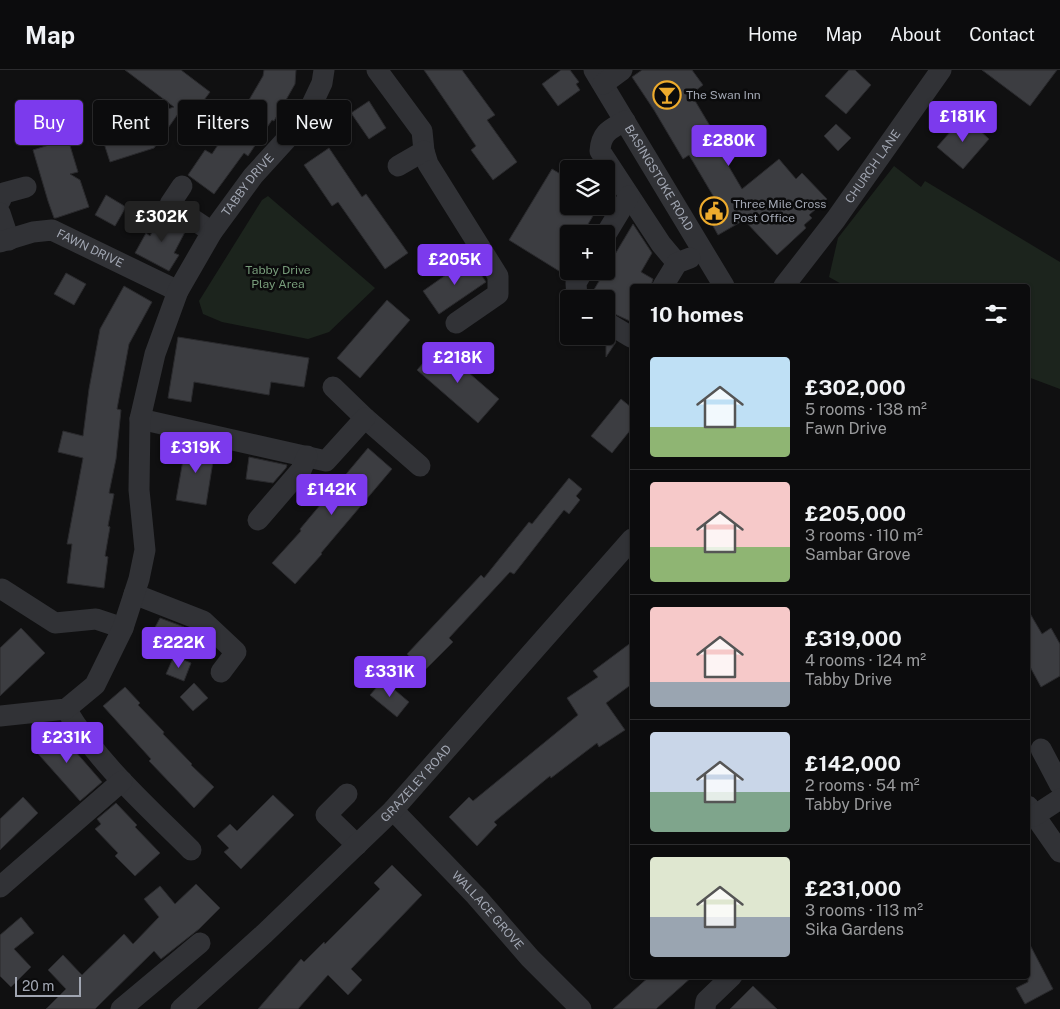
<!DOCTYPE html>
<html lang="en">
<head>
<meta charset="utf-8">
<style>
	:root { --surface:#0c0c0d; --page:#151516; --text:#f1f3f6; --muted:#9a9b9d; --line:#2c2c2e; --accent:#7c3aed }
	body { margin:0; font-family:"Public Sans",sans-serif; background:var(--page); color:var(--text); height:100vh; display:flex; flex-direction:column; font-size:19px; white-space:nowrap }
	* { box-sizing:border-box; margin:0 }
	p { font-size:16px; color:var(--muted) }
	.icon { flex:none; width:28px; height:28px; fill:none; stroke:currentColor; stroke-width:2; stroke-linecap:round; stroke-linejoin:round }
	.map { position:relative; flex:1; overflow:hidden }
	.details { position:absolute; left:630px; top:214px; width:400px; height:695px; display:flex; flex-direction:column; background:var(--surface); border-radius:5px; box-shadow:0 1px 4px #0004,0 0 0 1px var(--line) }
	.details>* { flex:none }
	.banner { position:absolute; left:15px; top:30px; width:475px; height:45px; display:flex; gap:10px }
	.buttons { position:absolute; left:560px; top:90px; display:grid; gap:10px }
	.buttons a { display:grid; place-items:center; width:55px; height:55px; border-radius:5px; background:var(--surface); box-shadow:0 1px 4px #0004,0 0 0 1px var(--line); font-size:25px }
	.scale { position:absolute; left:15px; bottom:12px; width:66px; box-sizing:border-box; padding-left:5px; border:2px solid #a1a6b2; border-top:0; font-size:14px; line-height:18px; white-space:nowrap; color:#a1a6b2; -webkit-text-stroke:4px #0b0b0c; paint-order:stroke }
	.price { position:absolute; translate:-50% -42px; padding:0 11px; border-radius:5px; background:var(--accent); color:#fff; font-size:16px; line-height:32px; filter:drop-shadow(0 1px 2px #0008) }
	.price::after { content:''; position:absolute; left:50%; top:30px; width:15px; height:11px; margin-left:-8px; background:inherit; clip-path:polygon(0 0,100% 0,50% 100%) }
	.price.selected { background:#222; color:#fff }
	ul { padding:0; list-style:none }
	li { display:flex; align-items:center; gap:15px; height:125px; padding:0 20px }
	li+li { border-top:1px solid var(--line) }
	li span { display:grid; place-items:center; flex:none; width:140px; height:100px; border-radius:5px; color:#555 }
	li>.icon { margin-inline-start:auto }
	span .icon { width:60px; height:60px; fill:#fffc; stroke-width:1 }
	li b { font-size:21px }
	h2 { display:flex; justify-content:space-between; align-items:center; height:60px; padding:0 20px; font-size:21px }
	.pill { padding:0 18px; border-radius:5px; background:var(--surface); box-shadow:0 1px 4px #0004,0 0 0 1px var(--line); font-size:18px; line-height:45px }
	.pill.selected { background:var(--accent); color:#fff }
	header { display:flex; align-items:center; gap:30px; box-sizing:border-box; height:70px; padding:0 25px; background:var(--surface); border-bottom:1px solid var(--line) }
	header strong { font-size:24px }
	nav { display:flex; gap:28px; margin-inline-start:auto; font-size:18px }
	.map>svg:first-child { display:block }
	.green { fill:#1c241d }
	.building { fill:#3c3d41; stroke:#2a2a2d }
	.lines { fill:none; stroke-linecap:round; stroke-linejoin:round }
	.minor { stroke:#313236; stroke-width:21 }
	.labels { text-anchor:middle; stroke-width:5; stroke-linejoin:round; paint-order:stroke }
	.poi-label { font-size:12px; fill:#a1a6b2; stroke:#0b0b0c; text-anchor:start }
	.street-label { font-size:12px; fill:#a1a6b2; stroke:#0b0b0c }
	.park-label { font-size:12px; fill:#789d7b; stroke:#0b0b0c }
</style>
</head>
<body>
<header>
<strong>Map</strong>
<nav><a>Home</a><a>Map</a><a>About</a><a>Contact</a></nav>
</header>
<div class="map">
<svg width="1060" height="939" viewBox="0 0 1060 939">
	<rect width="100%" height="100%" fill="#101011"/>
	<path class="green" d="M894,96L921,117L925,111L1060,192V319L1028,307V216H845L829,207L838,168Z
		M268,126L375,218L329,262L308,269L222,252L203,244L199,231L262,130Z"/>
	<path class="building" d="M125,0H181L210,22L190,49L180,41L154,78L110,92L100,61L174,37Z
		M264,0H296L295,14L274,51L272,50L248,86L244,83L214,124L188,105L205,80L212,84L237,46L239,47L263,6Z
		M424,0H462L495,45L487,50L517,92L493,110L471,80L476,76Z
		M561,0H570L579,12L576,14L580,20L558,36L542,14Z
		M642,0H692L703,15L691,24L713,61L709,63L742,119L779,89L796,109L802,103L827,129L809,145L812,148L804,155L806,158L777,185L744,150L718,165L702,136L715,129L689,85L683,89L654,40L632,7Z
		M849,0H855L871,15L846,44L825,26Z
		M982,0H1057L1030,36Z
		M369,31L386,58L369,69L351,43Z
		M964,46L989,69L963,99L937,77Z
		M836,54L851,68L838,81L824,66Z
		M68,69L78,102L70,104L80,110L89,137L56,148H54L48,131L33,80Z
		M329,78L362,127L366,124L408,183L385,199L338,132L332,136L304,95Z
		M552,99L569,109V136H599L582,164H569V186L559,201L509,170Z
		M106,125L126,137L115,156L95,145Z
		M162,143L186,160L174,183L179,185L169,201L135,183L146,163L150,166Z
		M633,154L652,183L641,202L653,209L651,216H632V252L606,240V229L589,228Z
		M470,188L486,212L439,244L423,221Z
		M66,203L86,214L74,235L54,224Z
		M124,216L152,232L129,274L117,339L121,340L116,389L109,423L114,424L108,456L110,457L105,486L108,487L104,518L67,513L72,474H67L83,388L58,382L63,361L83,366L89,319L100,259Z
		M387,230L410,250L360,308L337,288Z
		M178,267L309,288L304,317L271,312L269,325L194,312L191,332L168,328Z
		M606,267L616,272L606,287Z
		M438,276L499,329L478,353L417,300Z
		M621,329L632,338V358L612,383L591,366Z
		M186,373L215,379L206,435L176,430Z
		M368,378L392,399L321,483L322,484L295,514L272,493L301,461L300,459Z
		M249,387L287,395L286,398L273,413L246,409Z
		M569,408L582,419L576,426L580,430L569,444L564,440L514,504L510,502L449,568L453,572L425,600L407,584L481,505L484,508L529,452L532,454Z
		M1028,540L1042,564L1051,558L1060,574V606L1041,617L1028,593Z
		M160,548L184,557L172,578L150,567Z
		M21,558L45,583L0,626V578Z
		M632,572V614L606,633L625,660L599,677L597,673L551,708L550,706L494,752L497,755L477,776L449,747L469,727L473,731L578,645L567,628L598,607L593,601Z
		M174,586L191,593L184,611L166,604Z
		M383,610L409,632L397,647L370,625Z
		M194,613L208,628L193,641L180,627Z
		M125,617L140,633L138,635L164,662L163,664L192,694L191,695L214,717L194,738L149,691L151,689L103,636Z
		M55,658L102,712L80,731L32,677Z
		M273,725L294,745L241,799L224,782L229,778L217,766L230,754L237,761Z
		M23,727L38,743L0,780V749Z
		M116,733L137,755L135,757L160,783L135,806L115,786L118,783L95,759L101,754L97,749Z
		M392,795L422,825L351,899L362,910L348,925L328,905L298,939H258L301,889L304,892L324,872L325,874L380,819L374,813Z
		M196,814L220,838L199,859L161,889L154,881L95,939H46L66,919L48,900L63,885L82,905L124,864L133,874L159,847L144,829L160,816L175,834Z
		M21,847L34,863L14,879L31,897L11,917L0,906V865Z
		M1028,871L1053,919L1025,934L1016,918L1028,912Z
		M650,906H693L656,939H613Z
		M753,916L777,939H730Z"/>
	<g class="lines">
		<g class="minor">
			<path d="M377,0L422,61L424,81L428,94L498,206V224L456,253"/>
			<path id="s1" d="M594,0L724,216"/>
			<path d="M603,14L622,0"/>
			<path d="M625,51C611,59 601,62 600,81L661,174L677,193"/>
			<path d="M398,96L424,81"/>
			<path d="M182,116L170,134L212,162"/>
			<path d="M0,131L4,123L26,117"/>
			<path d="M0,143L9,170"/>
			<path d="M606,164L629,126"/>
			<path id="s2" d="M0,172L33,162L52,160L178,221"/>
			<path d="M663,216L677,193L690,188"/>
			<path id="s3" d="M784,216L836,149L941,0"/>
			<path d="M577,229L576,213L583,201"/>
			<path d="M606,252L631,267L632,264"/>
			<path d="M333,317L365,348L420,396"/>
			<path d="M140,349L326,391L365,348"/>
			<path d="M258,450L301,400L307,386"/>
			<path d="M2,519L55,553L96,549L123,558"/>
			<path d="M134,524L203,551L236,582L221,602"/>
			<path d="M66,639C97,692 148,737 191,780"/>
			<path id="s4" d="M0,646L66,639L95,615L123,558L139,509L145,480L139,420L140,349L155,284L178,221L212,162L253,106L305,49L322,13L324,0"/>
			<path d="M1041,679L1060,715"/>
			<path d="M347,724L326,745L357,775"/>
			<path d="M1028,736L1060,782"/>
			<path id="s5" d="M393,740L476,826L530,888L581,939"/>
			<path d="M1034,746L1060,729"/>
			<path d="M0,817L122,711"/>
			<path d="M121,939L200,873"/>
			<path id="s6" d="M181,939L264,864L393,740L632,469"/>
			<path d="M705,939L706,931L732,906"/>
		</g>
	</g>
	<defs>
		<g id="bar-ring" transform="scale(1.4375)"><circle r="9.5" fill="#0b0b0c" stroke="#edab2d" stroke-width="1.5"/><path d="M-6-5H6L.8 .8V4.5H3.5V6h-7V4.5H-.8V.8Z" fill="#edab2d"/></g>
		<g id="civic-ring" transform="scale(1.4375)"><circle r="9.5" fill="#0b0b0c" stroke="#edab2d" stroke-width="1.5"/><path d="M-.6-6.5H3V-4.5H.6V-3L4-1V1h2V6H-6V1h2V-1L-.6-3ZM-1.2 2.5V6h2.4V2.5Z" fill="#edab2d"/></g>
	</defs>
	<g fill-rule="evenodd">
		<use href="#bar-ring" x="667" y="25"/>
		<use href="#civic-ring" x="714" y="141"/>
	</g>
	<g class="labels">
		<g class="poi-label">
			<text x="686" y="29">The Swan Inn</text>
			<text x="733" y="138">Three Mile Cross<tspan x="733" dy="14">Post Office</tspan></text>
		</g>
		<g class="street-label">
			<text dy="4" stroke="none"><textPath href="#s3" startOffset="149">CHURCH LANE</textPath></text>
			<text dy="4" stroke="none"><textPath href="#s1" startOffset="126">BASINGSTOKE ROAD</textPath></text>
			<text dy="4" stroke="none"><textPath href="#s4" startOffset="641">TABBY DRIVE</textPath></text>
			<text dy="4" stroke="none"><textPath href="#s2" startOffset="96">FAWN DRIVE</textPath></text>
			<text dy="4" stroke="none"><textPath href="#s6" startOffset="326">GRAZELEY ROAD</textPath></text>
			<text dy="4" stroke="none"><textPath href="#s5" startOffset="138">WALLACE GROVE</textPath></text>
		</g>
		<g class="park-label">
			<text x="278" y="204">Tabby Drive<tspan x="278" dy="14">Play Area</tspan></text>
		</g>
	</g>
</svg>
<div class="buttons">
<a><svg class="icon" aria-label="layers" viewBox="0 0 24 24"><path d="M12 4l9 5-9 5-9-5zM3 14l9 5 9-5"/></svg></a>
<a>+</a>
<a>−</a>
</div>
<div class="scale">20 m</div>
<b class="price" style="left:963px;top:73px">£181K</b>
<b class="price" style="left:729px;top:97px">£280K</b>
<b class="price selected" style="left:162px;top:173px">£302K</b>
<b class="price" style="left:455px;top:216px">£205K</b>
<b class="price" style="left:458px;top:314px">£218K</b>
<b class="price" style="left:196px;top:404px">£319K</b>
<b class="price" style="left:332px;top:446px">£142K</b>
<b class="price" style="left:179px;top:599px">£222K</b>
<b class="price" style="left:390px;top:628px">£331K</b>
<b class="price" style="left:67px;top:694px">£231K</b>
<div class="banner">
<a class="pill selected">Buy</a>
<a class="pill">Rent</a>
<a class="pill">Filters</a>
<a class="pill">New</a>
</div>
<section class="details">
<h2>10 homes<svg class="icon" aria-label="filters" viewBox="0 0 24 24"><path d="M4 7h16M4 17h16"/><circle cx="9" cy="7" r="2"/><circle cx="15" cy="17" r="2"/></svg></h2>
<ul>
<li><span style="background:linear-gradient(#bfe0f5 70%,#8fb573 0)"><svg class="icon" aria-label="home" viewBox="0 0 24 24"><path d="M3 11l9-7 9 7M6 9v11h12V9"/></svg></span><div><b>£302,000</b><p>5 rooms · 138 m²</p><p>Fawn Drive</p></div></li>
<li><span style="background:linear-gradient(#f6c9c9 65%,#8fb573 0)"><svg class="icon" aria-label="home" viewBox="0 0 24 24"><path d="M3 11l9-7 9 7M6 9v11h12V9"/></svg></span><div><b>£205,000</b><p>3 rooms · 110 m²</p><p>Sambar Grove</p></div></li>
<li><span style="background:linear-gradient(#f6c9c9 75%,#9aa5b1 0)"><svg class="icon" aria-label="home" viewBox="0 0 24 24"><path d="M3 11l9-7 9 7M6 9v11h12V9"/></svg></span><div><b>£319,000</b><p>4 rooms · 124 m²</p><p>Tabby Drive</p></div></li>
<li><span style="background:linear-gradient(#c9d6e8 60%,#7fa58c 0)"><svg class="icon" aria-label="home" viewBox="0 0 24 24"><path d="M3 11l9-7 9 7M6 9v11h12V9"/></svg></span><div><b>£142,000</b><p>2 rooms · 54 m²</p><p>Tabby Drive</p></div></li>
<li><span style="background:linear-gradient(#dfe7d0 60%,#9aa5b1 0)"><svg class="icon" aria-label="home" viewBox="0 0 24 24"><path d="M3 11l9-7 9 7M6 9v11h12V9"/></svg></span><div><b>£231,000</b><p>3 rooms · 113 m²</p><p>Sika Gardens</p></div></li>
</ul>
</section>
</div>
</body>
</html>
